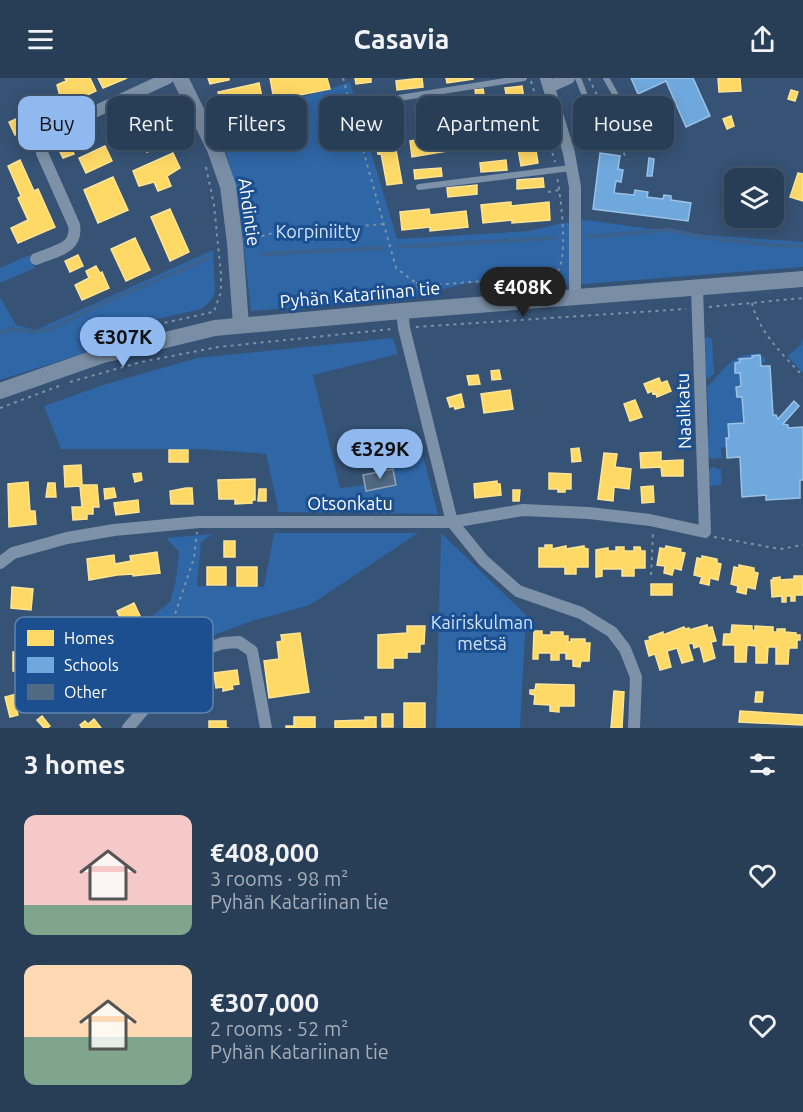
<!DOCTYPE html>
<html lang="en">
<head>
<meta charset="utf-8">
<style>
	:root { --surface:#283e57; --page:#30455d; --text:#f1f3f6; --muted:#a5aeba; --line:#44576d; --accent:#90b9f0 }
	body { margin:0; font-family:Ubuntu,sans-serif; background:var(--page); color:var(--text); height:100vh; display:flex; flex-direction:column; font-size:22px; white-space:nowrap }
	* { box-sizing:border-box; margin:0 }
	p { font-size:20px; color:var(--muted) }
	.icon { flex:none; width:33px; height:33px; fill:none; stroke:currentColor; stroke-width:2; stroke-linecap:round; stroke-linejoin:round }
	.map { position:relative; height:650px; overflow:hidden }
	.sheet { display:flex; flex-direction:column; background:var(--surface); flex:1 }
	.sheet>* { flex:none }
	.guide { position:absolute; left:18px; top:18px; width:768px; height:54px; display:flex; gap:12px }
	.fabs { position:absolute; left:724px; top:90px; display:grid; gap:12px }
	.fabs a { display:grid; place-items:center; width:60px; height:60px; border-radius:12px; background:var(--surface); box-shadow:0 3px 15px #0003,0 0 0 2px var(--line); font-size:30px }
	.price { position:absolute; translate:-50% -51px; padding:0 14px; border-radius:21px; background:var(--accent); color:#111; font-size:20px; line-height:39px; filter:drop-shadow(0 2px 3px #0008) }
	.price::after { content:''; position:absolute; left:50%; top:36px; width:18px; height:14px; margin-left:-9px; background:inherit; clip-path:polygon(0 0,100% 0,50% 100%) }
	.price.on { background:#222; color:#fff }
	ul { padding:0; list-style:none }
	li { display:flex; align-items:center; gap:18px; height:150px; padding:0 24px }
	li span { display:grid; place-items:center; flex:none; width:168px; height:120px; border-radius:12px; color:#555 }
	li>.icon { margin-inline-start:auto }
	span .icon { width:72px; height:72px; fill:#fffc; stroke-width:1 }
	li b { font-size:26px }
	h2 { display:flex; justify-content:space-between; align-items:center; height:72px; padding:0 24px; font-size:26px }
	.pill { padding:0 21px; border-radius:12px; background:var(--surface); box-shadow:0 3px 15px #0003,0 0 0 2px var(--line); font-size:21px; line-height:54px }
	.pill.on { background:var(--accent); color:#111 }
	header { display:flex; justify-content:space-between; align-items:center; height:78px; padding:0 24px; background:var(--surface); font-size:27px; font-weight:700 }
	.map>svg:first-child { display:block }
	.green { fill:#2f66a5 }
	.homes { fill:#ffd966; stroke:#ffe494; stroke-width:1.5 }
	.schools { fill:#6fa8dc; stroke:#9ac2e6; stroke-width:1.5 }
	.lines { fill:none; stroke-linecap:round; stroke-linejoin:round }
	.stream { stroke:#3b618d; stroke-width:4 }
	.building { fill:#526984; stroke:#92a2b6; stroke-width:1.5 }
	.path { stroke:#7d92a8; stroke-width:2; stroke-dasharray:3 4.5; stroke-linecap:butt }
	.lane { stroke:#7d92a8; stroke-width:6 }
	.street { stroke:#7d92a8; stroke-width:12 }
	.secondary { stroke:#798da4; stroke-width:16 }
	.labels { text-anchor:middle; stroke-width:6; stroke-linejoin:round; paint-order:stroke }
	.street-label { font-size:18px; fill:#fff; stroke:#1b4f8f }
	.park-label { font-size:18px; fill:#cfe3fa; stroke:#1b4f8f }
	.key { fill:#1b4f8f; stroke:#5f84b1; stroke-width:1.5 }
	.key-label { font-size:16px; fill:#fff }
</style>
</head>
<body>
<header><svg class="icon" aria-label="menu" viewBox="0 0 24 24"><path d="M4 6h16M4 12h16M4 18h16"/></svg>Casavia<svg class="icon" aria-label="share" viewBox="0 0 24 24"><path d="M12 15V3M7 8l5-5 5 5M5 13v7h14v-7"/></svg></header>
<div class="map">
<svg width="803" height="650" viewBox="0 0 803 650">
	<rect width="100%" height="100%" fill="#365274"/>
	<path class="green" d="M350,4L397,161L529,153L558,146L585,142L690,156L803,164V189L547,209L499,204L467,205L400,222L251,233L238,117L227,78L221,45Z
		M213,172L215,214L211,223L201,231L131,247L114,262L91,273L0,302V219L16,247L36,252Z
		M29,177L35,190L0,205V190Z
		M707,259L712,261L714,296L709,300L706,299L704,262Z
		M393,260L398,276L313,297L340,410L365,407L366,413L396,407L393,391L422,374L438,436L277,434L278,430L266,376L201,371H61L44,328L103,307L197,280Z
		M803,260V295L787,278L801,267Z
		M759,275L766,282L765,284L760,285V277L740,281V284L735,285V295H740L741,308L736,309L737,319H742L744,345L728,346L729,360H726V369L721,370L722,380L711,381L707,376L709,347L707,309C727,290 728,277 759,275Z
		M713,389L721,392L722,403L720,407L708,408V392Z
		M274,455H418L310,527L252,543L203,561L170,582L151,599L119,564L170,524L176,502L179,474L166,460L213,456L201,464L197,508L264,509Z
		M441,455L526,537L520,650H436Z"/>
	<path class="homes" d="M65,0H90L96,13L66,27L65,24L62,26L57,7L66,3Z
		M98,0H127L103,10Z
		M208,0H229V2L210,6Z
		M270,0H327L330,11L274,22Z
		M355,0H371V4L356,6Z
		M422,0L423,9L397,12L396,3Z
		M446,0H473V1L447,5Z
		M718,0H740L741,13L719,14Z
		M259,5L264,29L223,37L218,14Z
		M522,8L527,38L530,37L538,85L521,88L513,42H510L505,10Z
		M483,11L488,39L479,40L475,12Z
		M791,12L798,14L795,23L788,21Z
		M433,19L437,47L428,48L424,20Z
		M385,24L394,73L396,72L402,105L387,107L381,75L378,76L369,27Z
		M152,25L169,64L147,74L144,68L142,69L138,62L128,66L122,53L132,49L129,41L131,40L129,35Z
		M29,35L35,47L15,57L9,44Z
		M731,38L734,48L727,51L723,41Z
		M502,53L504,67L468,73L466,58Z
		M452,57L454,72L412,79L410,63Z
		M69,63L74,76L63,80L57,68Z
		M105,68L112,83L86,95L79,80Z
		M173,75L180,90L167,98L171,108L158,113L154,104L139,108L133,93Z
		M20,82L34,113L38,111L55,149L18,165L11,150L28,142L18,120L21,118L8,88Z
		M506,82L507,92L481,94L480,85Z
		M441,90L442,98L415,101L414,92Z
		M798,95L803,96V123L790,119Z
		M113,99L128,132L98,145L84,112Z
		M543,100L544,109L517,111V102Z
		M477,107V116L448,119L447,110Z
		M511,124V128L549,124L550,142L512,145V142L483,145L481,127Z
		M170,131L189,174L170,183L151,139Z
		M429,131L430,137L466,133L468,149L430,153V149L402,152L400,134Z
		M135,160L150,192L126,203L111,171Z
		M78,177L83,188L70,194L65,183Z
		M96,188L100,195L102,194L109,210L82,222L75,207L89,200L86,193Z
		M499,292L501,301L492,302L491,293Z
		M478,297L480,306L469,307L467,298Z
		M659,300L661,305L667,303L671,313L657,319L656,315L653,316L652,313L648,315L644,306Z
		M510,312L513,331L484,335L481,316Z
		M461,316L464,329L455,331L454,328L450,329L447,320Z
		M635,322L642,339L630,343L624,326Z
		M579,370L581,383L572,384L571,371Z
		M169,372H188V384H169Z
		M661,374V383L683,382V398H662L661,389L641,390L640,375Z
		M604,375L617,376L615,389L631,391L629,411L614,409L613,423L598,421Z
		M81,387L82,407H97L99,429H93V436H87V441L73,442L72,429H82L80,408L65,409L64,388Z
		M141,395L142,402L135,404L133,396Z
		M549,395L571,396V411H565V414H558V411H549Z
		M255,401V422H252V425L235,426V421H219L218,402Z
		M497,403V406H500L501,417L475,420L474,406Z
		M28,404L30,433H35L36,446L9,449L8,406Z
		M48,405H55L56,419H46Z
		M653,408L654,424L642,425L641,409Z
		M114,410L116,419L105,421L104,411Z
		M186,410H192L193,426H171L170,413Z
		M259,411H266V423H258Z
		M513,412H520L519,423H513Z
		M138,422L139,434L116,437L114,425Z
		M224,463H235V479H224Z
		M545,467H552V471L566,468V471L584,468V470L588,471V489H576V496H565V489H539V470H545Z
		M666,468L681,471L680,474L685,475L681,492L674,490L672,497L664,495L665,488L657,487L660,470L665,471Z
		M616,469H624V473H634V469H640L641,473H645V490H634V498H622V491H602V498L596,499V472L608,470V473H616Z
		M157,474L160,495L133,498V496L117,497L89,502L87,481L114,477L115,486L131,483L130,478Z
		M702,478L717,481V485L721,486L718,502L710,500L709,507L700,505L702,499L694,497L697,480L702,481Z
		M739,487L754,490V494L758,495L755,511L747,509L746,516L737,514L738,508L731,506L734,489L739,490Z
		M207,489H226V507H207Z
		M237,489H257V508H237Z
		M794,498H803V517H795V523H791V518H786V524H782V518L772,519L771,502H774L773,500L780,499V502L794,501Z
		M651,506H672V517H651Z
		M12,509L33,511L31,532L11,530Z
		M134,525L140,538L123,546L117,533Z
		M707,547L708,550L712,549L716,563L711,564L715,580L704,584L700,568L694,570L693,565L688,566L693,582L682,585L677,570L667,573L671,589L660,592L655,576L649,578L645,563L650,562L649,559L663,554V557L684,549L685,551L689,550V552Z
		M732,547L752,548V552L755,553V548L773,549V554H777V551H785V554L796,555V557H800V562H797V570H789L788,586H776V569H768L767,585H756V568L747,567L746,584H735V567H723L724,556H731Z
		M407,548H425L424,566H420V574H407V580H393V590H378V557L407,555Z
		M534,553H542V557H551V554H563V558H568V564H571V561H585V565H590L589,583H581L580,589L573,588V581H566V575H559V582H551V575H538V581H533Z
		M300,555L309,614L269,620L264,583L279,581L277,564L282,563L281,557Z
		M13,574L43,575L42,594L13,593Z
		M237,592L239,606L232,607L233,611L223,613V609L216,610L214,595Z
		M536,606L574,607V628H559V634L550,633V627L534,626L535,617L530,616V612H535Z
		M614,613L624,614L622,650H611Z
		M756,614H763L762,624H755Z
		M21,615L25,631L17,633L18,637L10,639L5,619Z
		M404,625H425V650H404Z
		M740,633L803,637V647L739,644Z
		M382,636H393V649H382Z
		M42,638L50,648L47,650H44L37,642Z
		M294,639H315V650H286V648H294Z
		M365,639H376V650H335V643L365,642Z
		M94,641L101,650H82L80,647L85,643L88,646Z
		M209,643H226V650H229H209Z"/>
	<path class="schools" d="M631,0H693L710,38L686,49L666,3L638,16Z
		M600,75L620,78L618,91L623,92L621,104L616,103L614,115L634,117L635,112L648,114L647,119L663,121L664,117L671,118V122L691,125L688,143L593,131Z
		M649,80L654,81L652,98H647Z
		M760,277L761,288H770L773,337H776L778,341L794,323L799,328L783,346L788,347V350L803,349V402H800V420L766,422V417L742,419L740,379L727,380L726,360H729L728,346L744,345L742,319H737L736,309L741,308L740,295H735V285L740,284L739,281L752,280V278Z"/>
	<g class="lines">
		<path class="stream" d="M587,159L669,152L708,160L770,167L803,168
			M398,169L555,160
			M261,176L382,170
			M0,255L11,251L33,254L51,251L97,228L208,180"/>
	</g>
	<path class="building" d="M393,391L396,407L366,413L363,397Z"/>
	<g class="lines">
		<path class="path" d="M343,0L396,190L416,205L422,219
			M589,0L627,82
			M531,3L555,84
			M206,89L214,127L221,197V214L213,236
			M548,114L559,112
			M247,162L273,155L384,146
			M416,205L432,207L498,202L517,196L556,193
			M552,207C553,198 559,194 561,185C566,166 561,119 557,99
			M752,225C759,254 783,277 803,298
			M709,229L803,220
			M416,249L686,231
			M128,253L213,234
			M70,304L141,284L218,269L392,251
			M0,330L59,308
			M714,459L780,471L803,467
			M651,497L653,455
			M162,594L168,557L194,480L197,454"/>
		<path class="lane" d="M578,0L599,54
			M606,0L623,30
			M399,20L524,0
			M419,109L571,90"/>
		<path class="street" d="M546,0L569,75L575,109V219
			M549,9L569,0
			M36,181C55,173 78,171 74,147L42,75C40,63 45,57 55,52L168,0
			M402,233L404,250L452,444L483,482L518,513L581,535L612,554L625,571L636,599L634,650
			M0,485L13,475L67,460L114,452L199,444H452L523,432L589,435L650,442L705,454L697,210
			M128,650C150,625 187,575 220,566C226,564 233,565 239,564L252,573L266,650"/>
		<path class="secondary" d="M180,0L215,71L228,108L235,165L241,247
			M0,313L103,277L215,250L402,233L803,201"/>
	</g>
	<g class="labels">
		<g class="street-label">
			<text transform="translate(249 134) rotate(82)" y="6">Ahdintie</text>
			<text transform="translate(360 217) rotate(-5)" y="6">Pyhän Katariinan tie</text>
			<text transform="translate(684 333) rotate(-92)" y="6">Naalikatu</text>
			<text x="350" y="432">Otsonkatu</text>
		</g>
		<g class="park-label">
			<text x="318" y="160">Korpiniitty</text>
			<text x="482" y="551">Kairiskulman<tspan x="482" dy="21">metsä</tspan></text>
		</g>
	</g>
	<rect x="15" y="539" width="198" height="96" rx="9" class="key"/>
	<rect x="27" y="552" width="27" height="16" fill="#ffd966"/>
	<rect x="27" y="579" width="27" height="16" fill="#6fa8dc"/>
	<rect x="27" y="606" width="27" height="16" fill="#526984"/>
	<g class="key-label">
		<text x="64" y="566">Homes</text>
		<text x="64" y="593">Schools</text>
		<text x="64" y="620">Other</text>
	</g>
</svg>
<div class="fabs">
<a><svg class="icon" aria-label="layers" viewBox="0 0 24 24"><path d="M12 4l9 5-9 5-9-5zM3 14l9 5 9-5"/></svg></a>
</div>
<b class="price on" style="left:523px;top:240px">€408K</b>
<b class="price" style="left:123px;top:290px">€307K</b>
<b class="price" style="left:380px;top:402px">€329K</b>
<div class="guide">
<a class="pill on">Buy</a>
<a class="pill">Rent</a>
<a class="pill">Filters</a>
<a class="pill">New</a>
<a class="pill">Apartment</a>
<a class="pill">House</a>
</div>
</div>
<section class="sheet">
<h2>3 homes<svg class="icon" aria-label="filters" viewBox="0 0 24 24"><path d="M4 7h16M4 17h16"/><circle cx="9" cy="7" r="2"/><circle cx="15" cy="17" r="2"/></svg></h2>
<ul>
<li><span style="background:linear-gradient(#f6c9c9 75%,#7fa58c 0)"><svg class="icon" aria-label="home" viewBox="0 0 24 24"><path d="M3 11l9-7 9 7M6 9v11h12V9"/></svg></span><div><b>€408,000</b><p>3 rooms · 98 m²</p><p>Pyhän Katariinan tie</p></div><svg class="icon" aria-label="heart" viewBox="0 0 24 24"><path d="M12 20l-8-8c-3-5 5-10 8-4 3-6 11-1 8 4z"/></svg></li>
<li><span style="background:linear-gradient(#ffd9b3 60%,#7fa58c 0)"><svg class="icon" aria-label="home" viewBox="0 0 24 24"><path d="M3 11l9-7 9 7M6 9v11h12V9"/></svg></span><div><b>€307,000</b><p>2 rooms · 52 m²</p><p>Pyhän Katariinan tie</p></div><svg class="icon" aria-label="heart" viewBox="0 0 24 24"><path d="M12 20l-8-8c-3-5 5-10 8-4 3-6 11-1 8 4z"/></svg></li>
</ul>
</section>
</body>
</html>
